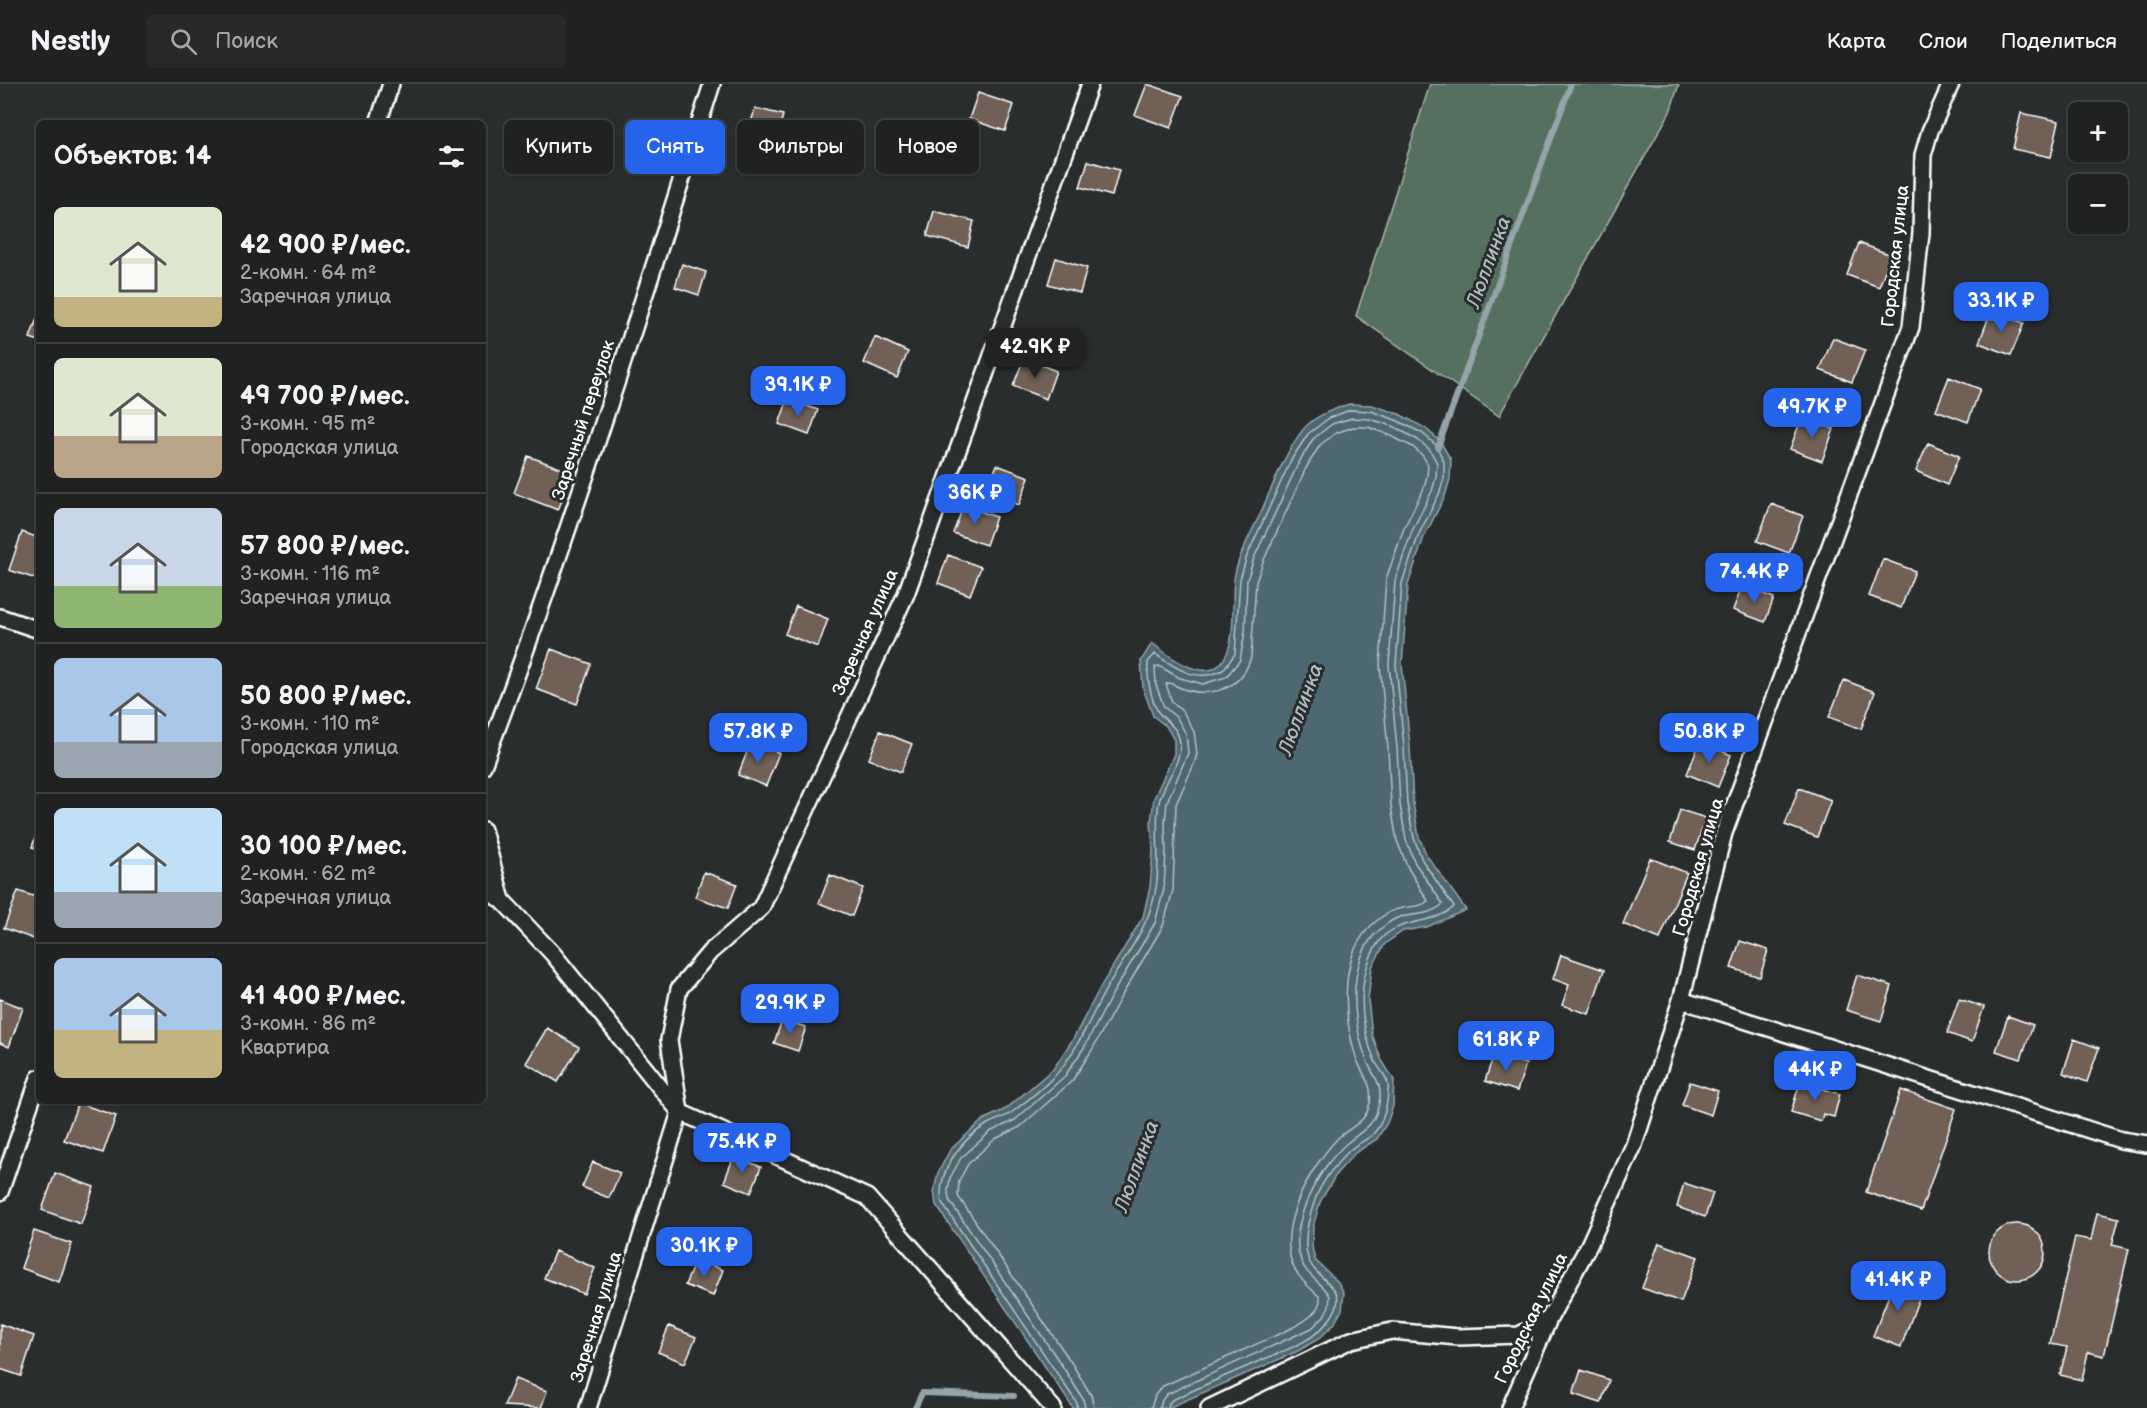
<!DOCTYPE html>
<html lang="ru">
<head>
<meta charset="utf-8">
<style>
	:root { --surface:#202222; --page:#282a2a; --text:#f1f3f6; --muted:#a2a4a5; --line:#3d3f40; --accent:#2563eb }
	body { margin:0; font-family:"Balsamiq Sans",sans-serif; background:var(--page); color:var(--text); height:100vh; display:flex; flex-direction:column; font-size:22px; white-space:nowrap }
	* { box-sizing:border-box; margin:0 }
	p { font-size:20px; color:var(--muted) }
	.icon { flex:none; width:33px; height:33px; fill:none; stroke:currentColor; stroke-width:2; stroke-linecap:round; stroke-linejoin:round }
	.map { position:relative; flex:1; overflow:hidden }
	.sheet { position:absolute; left:36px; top:36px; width:450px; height:984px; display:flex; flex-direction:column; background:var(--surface); border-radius:9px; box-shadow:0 2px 4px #0004,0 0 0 2px var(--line) }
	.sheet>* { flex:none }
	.top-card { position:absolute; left:504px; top:36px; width:570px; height:54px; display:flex; gap:12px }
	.buttons { position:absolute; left:2068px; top:18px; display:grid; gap:12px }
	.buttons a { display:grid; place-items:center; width:60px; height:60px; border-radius:9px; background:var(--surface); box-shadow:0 2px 4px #0004,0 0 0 2px var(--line); font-size:30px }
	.price { position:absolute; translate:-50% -51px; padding:0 14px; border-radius:12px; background:var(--accent); color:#fff; font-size:20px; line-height:39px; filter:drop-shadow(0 2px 3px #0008) }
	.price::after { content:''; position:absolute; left:50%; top:36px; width:18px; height:14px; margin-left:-9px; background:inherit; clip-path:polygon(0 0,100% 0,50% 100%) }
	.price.current { background:#222; color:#fff }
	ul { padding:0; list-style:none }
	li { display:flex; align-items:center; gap:18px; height:150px; padding:0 18px }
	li+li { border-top:2px solid var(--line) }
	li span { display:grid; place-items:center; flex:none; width:168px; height:120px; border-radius:9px; color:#555 }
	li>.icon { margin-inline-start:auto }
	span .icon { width:72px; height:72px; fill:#fffc; stroke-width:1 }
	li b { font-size:26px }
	h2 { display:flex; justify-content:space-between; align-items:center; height:72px; padding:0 18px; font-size:26px }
	.chip { padding:0 21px; border-radius:9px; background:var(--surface); box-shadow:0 2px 4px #0004,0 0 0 2px var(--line); font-size:21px; line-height:54px }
	.chip.current { background:var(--accent); color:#fff }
	header { display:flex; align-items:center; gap:36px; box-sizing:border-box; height:84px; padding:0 30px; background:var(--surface); border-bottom:2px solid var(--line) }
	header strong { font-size:28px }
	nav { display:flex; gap:33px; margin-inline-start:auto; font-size:21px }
	.search { width:420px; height:54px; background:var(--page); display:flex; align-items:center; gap:15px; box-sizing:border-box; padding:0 21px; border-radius:9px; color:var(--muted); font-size:22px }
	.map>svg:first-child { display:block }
	.green { fill:#57705e; stroke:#abb8ae; stroke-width:1.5 }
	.water { fill:#4d6771; stroke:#94a4aa; stroke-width:1.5 }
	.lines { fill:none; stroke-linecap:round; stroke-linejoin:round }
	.shore { stroke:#b8c2c6; stroke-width:1.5 }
	.stream { stroke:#94a4aa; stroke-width:6 }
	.building { fill:#6f6155; stroke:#fff; stroke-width:1.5 }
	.street-casing { stroke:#fff; stroke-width:20 }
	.street { stroke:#2a2d2e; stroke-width:15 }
	.labels { text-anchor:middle; stroke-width:6; stroke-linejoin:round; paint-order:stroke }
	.street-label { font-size:18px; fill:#fff; stroke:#2a2d2e }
	.water-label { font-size:20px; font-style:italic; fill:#afbbbf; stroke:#2a2d2e }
</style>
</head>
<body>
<header>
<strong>Nestly</strong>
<div class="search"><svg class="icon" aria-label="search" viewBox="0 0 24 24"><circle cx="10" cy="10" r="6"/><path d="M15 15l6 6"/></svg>Поиск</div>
<nav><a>Карта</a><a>Слои</a><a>Поделиться</a></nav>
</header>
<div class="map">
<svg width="2147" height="1324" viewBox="0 0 2147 1324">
	<rect width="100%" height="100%" fill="#2a2d2e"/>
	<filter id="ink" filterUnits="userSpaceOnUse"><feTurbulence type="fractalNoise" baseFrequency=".0167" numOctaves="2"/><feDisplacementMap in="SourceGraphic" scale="12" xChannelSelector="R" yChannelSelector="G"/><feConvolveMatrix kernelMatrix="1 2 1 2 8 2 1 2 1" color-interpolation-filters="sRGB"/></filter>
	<g filter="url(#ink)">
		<path class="green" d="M1430,0H1679L1670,28L1499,332L1356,232Z"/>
		<path class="water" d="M1349,320L1372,321L1399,330L1425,344L1440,357L1451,376L1450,395L1445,412L1424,453L1408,501L1402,581L1410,663L1413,719L1419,753L1427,772L1466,826L1427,843L1403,847L1385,860L1372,883L1368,916L1372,950L1381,975L1394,996L1393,1022L1387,1039L1377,1055L1355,1069L1337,1089L1320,1118L1313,1143L1312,1163L1315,1176L1338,1198L1344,1209L1342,1226L1334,1240L1320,1254L1298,1267L1168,1324H1073L936,1121L934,1107L938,1089L950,1066L983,1036L1006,1025L1054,984L1073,955L1101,902L1143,833L1150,803L1153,767L1151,738L1154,714L1174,670V656L1166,642L1153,632L1143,604L1141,577L1152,559C1167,571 1203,599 1220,580C1238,562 1231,520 1234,496C1237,473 1251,450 1261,428C1273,401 1284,371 1302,347C1313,332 1332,326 1349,320Z"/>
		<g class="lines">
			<path class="shore" d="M1077,1324V1319L942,1119C936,1088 961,1056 986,1041C994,1036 1004,1034 1011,1029C1027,1017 1046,1002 1059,987C1079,963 1091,932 1106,905C1125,872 1150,842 1156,804C1161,775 1154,746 1159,718C1164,697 1181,681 1180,659C1178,641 1164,638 1157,626C1150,612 1147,593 1148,578L1155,570C1177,584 1196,600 1223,586L1235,570L1240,495L1247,472L1291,376L1308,350L1329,334L1350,326L1371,327L1396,336L1422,349L1436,361L1444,378V394L1439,410L1419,450L1402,499L1396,581L1404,663L1407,720L1414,754L1422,776L1454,823C1433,842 1395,833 1378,859C1356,893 1359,940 1375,977C1378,984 1387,992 1388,1000C1389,1017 1384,1040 1372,1051C1365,1057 1356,1060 1349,1067C1335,1081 1320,1099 1314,1119C1308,1136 1302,1159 1309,1177C1319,1200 1354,1203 1329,1236C1313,1259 1280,1268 1255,1279C1227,1291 1200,1303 1172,1316L1169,1319L1168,1324
				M1085,1324L1083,1315L1063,1283L949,1116L948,1107L950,1094L961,1074L990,1048L1015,1036L1065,992L1085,962L1113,909L1155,839L1164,805L1166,767L1165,738L1167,718L1188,669L1186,650L1177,634L1164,623L1156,601L1155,583L1159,582L1180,594L1203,600L1226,593L1240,576L1245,548L1247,496L1254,474L1298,380L1313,355L1332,340L1352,334L1370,335L1393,342L1418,356L1430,366L1437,379L1436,393L1432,407L1412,447L1395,497L1389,581L1397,664L1400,721L1406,756L1415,779L1443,820C1431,831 1415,830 1400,833C1392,835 1380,845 1374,851C1346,885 1353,940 1367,977C1374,994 1383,999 1379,1019C1375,1043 1362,1046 1346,1060C1318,1084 1285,1145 1303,1181C1309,1194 1324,1200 1330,1212L1329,1222L1324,1232L1312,1244L1167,1310L1162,1316L1160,1324
				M1094,1324L1091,1311L1071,1278L958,1112L959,1097L968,1080L995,1055L1020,1043L1072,997L1092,966L1121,913L1163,842L1173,806L1176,720L1195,678L1197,669L1194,648L1184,629L1172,618L1166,600L1170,599C1201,616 1240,611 1251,573L1256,498L1263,478L1306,384L1320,361L1336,349L1353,343H1368L1389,351L1413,363L1423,372L1428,381L1427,392L1424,404L1404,444L1386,495L1380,581L1388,665L1391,722L1397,757L1408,784L1428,817C1420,824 1409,822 1398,825C1388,827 1375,837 1368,845C1338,877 1344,938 1357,976C1363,991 1373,1001 1370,1018C1366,1040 1352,1041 1338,1054C1310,1083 1274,1146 1295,1186C1301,1197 1311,1205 1320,1213C1321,1230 1301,1239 1288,1246L1163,1302L1155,1311L1151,1324"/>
			<path class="stream" d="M1438,363L1571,0
				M915,1324L922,1309L1014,1312"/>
		</g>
		<path class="building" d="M1147,0L1183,12L1171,44L1135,31Z
			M978,9L1014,21L1005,47L969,35Z
			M755,24L783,31L774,66L746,58Z
			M2021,29L2059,37L2051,73L2013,65Z
			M1088,77L1119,86L1112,112L1080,103Z
			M934,127L974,137L968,163L927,152Z
			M1859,159L1891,171L1879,203L1847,191Z
			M1056,174L1087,184L1080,209L1048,200Z
			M682,180L706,188L699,211L675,203Z
			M1991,227L2024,239L2011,271L1979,259Z
			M39,229V257L30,254Z
			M875,253L908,268L897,294L864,279Z
			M1833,254L1865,266L1852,298L1820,286Z
			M1024,274L1056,287L1046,315L1013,302Z
			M1949,293L1980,305L1968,338L1936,326Z
			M788,315L818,326L809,351L779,340Z
			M1802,333L1834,345L1822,377L1790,365Z
			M1928,359L1959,372L1947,401L1916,387Z
			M528,372L573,389L558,426L514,409Z
			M997,381L1029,393L1019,421L986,408Z
			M1771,420L1803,432L1789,469L1757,457Z
			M964,421L996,433L986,461L953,449Z
			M22,448L39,454V496L9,486Z
			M948,471L981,483L970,511L938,499Z
			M1883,475L1915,487L1901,524L1869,512Z
			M1742,502L1774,514L1765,538L1733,526Z
			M796,522L828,535L818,563L785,550Z
			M551,565L591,580L577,620L536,605Z
			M1844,596L1875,608L1861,645L1829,633Z
			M880,647L912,660L901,688L869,675Z
			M751,658L779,669L766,702L738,691Z
			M1700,658L1731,671L1718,703L1687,690Z
			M1799,704L1831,716L1817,753L1785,741Z
			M1680,726L1706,734L1695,766L1670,758Z
			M39,743V765L32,763Z
			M1650,774L1687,789L1660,855L1623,840Z
			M704,788L737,800L728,824L695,813Z
			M830,791L863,804L852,832L819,819Z
			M18,807L39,814V857L4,844Z
			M1740,857L1768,866L1760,893L1731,884Z
			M1561,871L1604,886L1589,930L1562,921L1569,901L1553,895Z
			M1857,891L1892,902L1881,937L1846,926Z
			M0,915L23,924L9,963L0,959Z
			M1959,915L1984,923L1972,958L1947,949Z
			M2008,932L2033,941L2021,975L1996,967Z
			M782,936L806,943L798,967L774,959Z
			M547,944L579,963L558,998L526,979Z
			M2074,955L2099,964L2087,998L2063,989Z
			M1494,970L1526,980L1517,1007L1485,997Z
			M1690,998L1718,1007L1711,1031L1682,1021Z
			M1800,998L1840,1010L1834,1033L1823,1030L1821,1037L1791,1028Z
			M1901,1006L1956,1025L1921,1127L1866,1108Z
			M78,1019L116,1032L103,1069L64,1056Z
			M734,1072L761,1083L751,1109L724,1098Z
			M593,1078L620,1089L609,1114L582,1103Z
			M55,1089L94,1103L81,1140L42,1126Z
			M1684,1099L1713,1109L1705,1133L1677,1123Z
			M2097,1129L2119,1134L2112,1161L2129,1165L2104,1272L2088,1268L2082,1296L2060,1291L2067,1263L2050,1260L2075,1153L2091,1156Z
			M1989 1168a28 28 0 1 1 56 0a28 28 0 1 1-56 0Z
			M34,1147L72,1160L59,1198L21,1184Z
			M1659,1159L1698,1173L1681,1218L1642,1204Z
			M555,1167L595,1184L584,1210L544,1194Z
			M696,1175L723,1186L713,1212L685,1201Z
			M1896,1193L1923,1203L1901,1263L1873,1252Z
			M0,1240L34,1252L21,1292L0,1285Z
			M669,1242L696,1253L685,1279L658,1268Z
			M1581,1286L1609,1296L1601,1319L1573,1310Z
			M515,1295L547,1307L541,1324L504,1322Z"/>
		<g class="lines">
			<g class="street-casing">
				<path id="street" d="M378,39L391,0
					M0,533L39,546
					M483,682C568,458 639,228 712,0
					M483,746L502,816
					M483,805L502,816L553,870L680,1028L867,1113L1053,1324
					M1681,916L2121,1056L2147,1060
					M0,1108L39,994
					M588,1324L680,1028L669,956L679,905L710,868L761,824L906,510L1090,0
					M1209,1324L1351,1256L1392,1247L1458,1253L1519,1251L1549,1235
					M1510,1324L1549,1235L1589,1161L1634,1061L1681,916L1724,749L1911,243L1921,149L1923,71L1930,47L1951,0"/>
			</g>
			<use href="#street" class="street"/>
		</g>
	</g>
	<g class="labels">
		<g class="street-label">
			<text transform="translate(1895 172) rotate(-84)" y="6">Городская улица</text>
			<text transform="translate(583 336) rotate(-72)" y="6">Заречный переулок</text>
			<text transform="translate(865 548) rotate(-66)" y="6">Заречная улица</text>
			<text transform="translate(1698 783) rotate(-74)" y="6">Городская улица</text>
			<text transform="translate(596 1233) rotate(-73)" y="6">Заречная улица</text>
			<text transform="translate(1531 1234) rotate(-64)" y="6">Городская улица</text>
		</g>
		<g class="water-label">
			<text transform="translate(1488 178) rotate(-70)" y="7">Люллинка</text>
			<text transform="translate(1300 625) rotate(-70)" y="7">Люллинка</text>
			<text transform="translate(1136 1082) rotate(-70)" y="7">Люллинка</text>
		</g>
	</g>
</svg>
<div class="buttons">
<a>+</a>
<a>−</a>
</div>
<b class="price" style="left:2001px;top:249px">33.1K ₽</b>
<b class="price current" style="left:1035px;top:295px">42.9K ₽</b>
<b class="price" style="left:798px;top:333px">39.1K ₽</b>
<b class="price" style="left:1812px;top:355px">49.7K ₽</b>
<b class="price" style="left:975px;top:441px">36K ₽</b>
<b class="price" style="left:1754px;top:520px">74.4K ₽</b>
<b class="price" style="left:758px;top:680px">57.8K ₽</b>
<b class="price" style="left:1709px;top:680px">50.8K ₽</b>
<b class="price" style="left:790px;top:951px">29.9K ₽</b>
<b class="price" style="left:1506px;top:988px">61.8K ₽</b>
<b class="price" style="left:1815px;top:1018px">44K ₽</b>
<b class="price" style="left:742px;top:1090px">75.4K ₽</b>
<b class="price" style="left:704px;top:1194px">30.1K ₽</b>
<b class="price" style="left:1898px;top:1228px">41.4K ₽</b>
<div class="top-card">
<a class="chip">Купить</a>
<a class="chip current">Снять</a>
<a class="chip">Фильтры</a>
<a class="chip">Новое</a>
</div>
<section class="sheet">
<h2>Объектов: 14<svg class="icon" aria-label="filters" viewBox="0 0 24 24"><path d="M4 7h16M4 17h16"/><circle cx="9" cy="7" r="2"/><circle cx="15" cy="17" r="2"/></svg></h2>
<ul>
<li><span style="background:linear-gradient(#dfe7d0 75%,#c2b280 0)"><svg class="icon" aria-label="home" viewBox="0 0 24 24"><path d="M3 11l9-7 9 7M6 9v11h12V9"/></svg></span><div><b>42 900 ₽/мес.</b><p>2-комн. · 64 m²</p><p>Заречная улица</p></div></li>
<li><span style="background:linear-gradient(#dfe7d0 65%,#b9a48a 0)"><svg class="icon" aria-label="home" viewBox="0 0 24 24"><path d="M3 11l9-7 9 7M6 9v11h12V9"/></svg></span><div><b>49 700 ₽/мес.</b><p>3-комн. · 95 m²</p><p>Городская улица</p></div></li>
<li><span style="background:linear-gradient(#c9d6e8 65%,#8fb573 0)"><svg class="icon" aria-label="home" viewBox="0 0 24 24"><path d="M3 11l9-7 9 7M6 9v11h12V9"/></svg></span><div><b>57 800 ₽/мес.</b><p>3-комн. · 116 m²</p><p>Заречная улица</p></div></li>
<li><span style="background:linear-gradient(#a9c7e8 70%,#9aa5b1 0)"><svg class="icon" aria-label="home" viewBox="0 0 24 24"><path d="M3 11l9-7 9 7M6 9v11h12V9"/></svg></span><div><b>50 800 ₽/мес.</b><p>3-комн. · 110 m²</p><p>Городская улица</p></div></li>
<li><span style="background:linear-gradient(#bfe0f5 70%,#9aa5b1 0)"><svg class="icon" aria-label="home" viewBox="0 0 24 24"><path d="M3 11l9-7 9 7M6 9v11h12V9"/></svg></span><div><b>30 100 ₽/мес.</b><p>2-комн. · 62 m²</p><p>Заречная улица</p></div></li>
<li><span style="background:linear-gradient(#a9c7e8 60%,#c2b280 0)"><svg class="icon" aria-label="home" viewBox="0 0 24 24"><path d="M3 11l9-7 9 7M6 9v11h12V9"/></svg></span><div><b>41 400 ₽/мес.</b><p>3-комн. · 86 m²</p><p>Квартира</p></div></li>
</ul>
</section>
</div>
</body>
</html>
